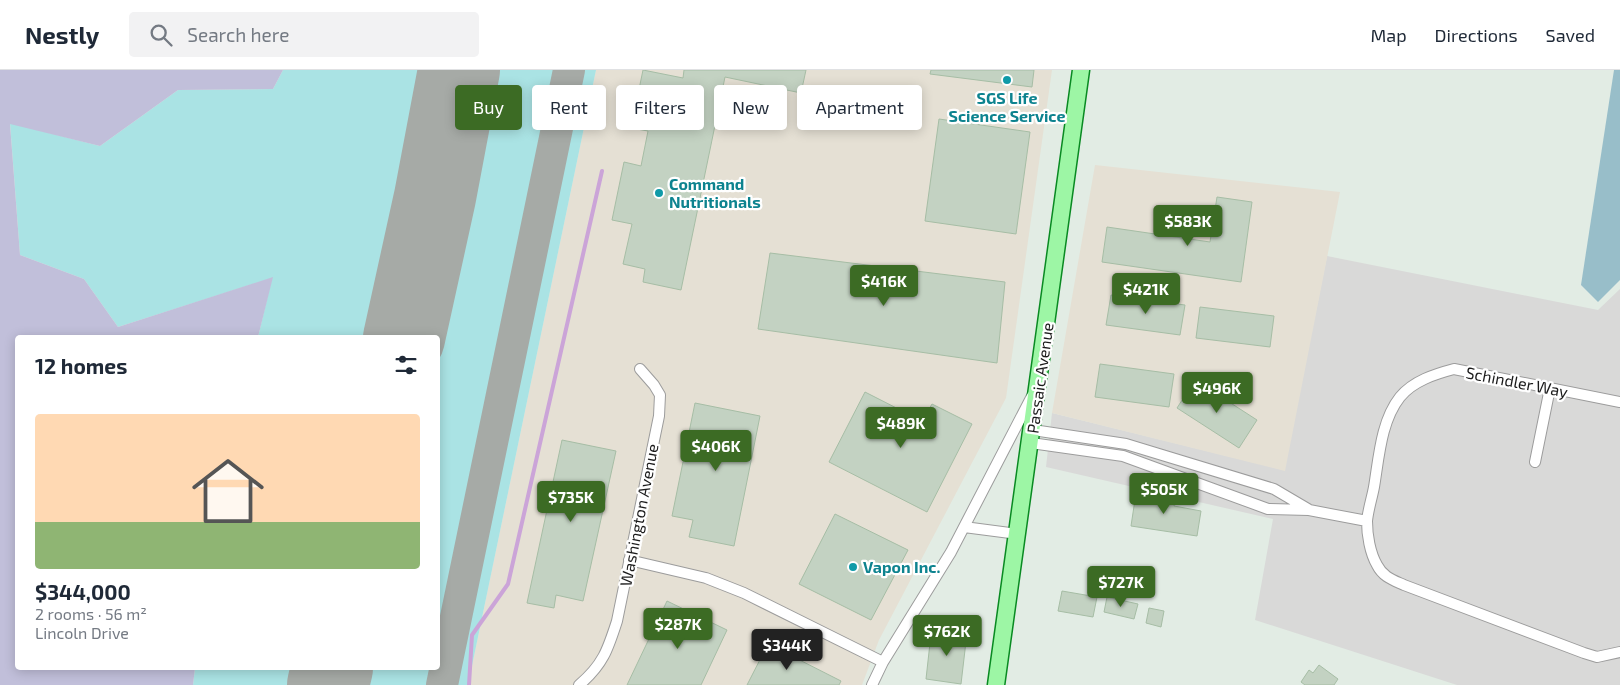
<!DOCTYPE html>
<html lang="en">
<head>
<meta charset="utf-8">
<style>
	:root { --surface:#fff; --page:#f2f2f3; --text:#1f2937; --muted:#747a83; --line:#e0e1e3; --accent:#3c6b24 }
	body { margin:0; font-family:"Exo 2",sans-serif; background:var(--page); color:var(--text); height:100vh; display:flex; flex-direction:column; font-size:19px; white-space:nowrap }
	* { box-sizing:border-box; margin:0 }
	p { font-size:16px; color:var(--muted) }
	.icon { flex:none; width:28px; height:28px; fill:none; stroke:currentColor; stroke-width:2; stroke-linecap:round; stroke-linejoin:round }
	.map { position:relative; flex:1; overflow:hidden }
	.sheet { position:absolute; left:15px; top:265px; width:425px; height:335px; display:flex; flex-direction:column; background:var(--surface); border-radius:5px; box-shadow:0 2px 12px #0003 }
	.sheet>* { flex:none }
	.guide { position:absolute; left:455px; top:15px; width:475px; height:45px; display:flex; gap:10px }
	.price { position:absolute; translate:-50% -42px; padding:0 11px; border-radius:5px; background:var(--accent); color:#fff; font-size:16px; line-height:32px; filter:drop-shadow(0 1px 2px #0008) }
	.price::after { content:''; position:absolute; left:50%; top:30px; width:15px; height:11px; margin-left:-8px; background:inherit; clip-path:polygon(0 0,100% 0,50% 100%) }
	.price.active { background:#222; color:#fff }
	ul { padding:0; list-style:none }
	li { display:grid; align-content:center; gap:10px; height:265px; padding:0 20px }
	li span { display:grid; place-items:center; height:155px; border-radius:5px; color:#555 }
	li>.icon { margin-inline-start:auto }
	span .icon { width:90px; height:90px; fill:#fffc; stroke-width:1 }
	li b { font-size:21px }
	h2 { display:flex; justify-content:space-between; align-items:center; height:60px; padding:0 20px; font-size:21px }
	.tag { padding:0 18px; border-radius:5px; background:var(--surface); box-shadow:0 2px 12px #0003; font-size:18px; line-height:45px }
	.tag.active { background:var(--accent); color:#fff }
	header { display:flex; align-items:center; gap:30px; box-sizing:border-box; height:70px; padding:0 25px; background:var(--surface); border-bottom:1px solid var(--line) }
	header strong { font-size:24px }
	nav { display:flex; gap:28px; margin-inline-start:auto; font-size:18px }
	.search { width:350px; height:45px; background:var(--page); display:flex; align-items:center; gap:12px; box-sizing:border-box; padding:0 18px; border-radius:5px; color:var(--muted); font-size:19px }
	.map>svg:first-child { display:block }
	.residential { fill:#d9d9d8 }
	.industrial { fill:#e5e0d4 }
	.grass { fill:#aae3e4 }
	.forest { fill:#98bec9 }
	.wetland { fill:#c1bfda }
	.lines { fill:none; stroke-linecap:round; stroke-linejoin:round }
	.stream { stroke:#cba4d8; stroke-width:4 }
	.taxiway { stroke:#a6aaa6; stroke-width:32 }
	.runway { stroke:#a6aaa6; stroke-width:82 }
	.building { fill:#c3d2c2; stroke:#a6bda5 }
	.street-casing { stroke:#9c9c9c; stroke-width:12 }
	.primary-casing { stroke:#098a22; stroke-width:19 }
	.street { stroke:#fff; stroke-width:10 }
	.primary { stroke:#9df6a5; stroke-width:16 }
	.culture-dot { fill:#0f9aa8; stroke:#fff; stroke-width:2 }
	.labels { text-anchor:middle; stroke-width:4.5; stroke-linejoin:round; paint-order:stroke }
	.culture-label { font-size:16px; font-weight:bold; fill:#0d838f; stroke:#fff; text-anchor:start }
	.street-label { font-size:16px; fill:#1b1b1b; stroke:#fff }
</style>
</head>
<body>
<header>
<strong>Nestly</strong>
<div class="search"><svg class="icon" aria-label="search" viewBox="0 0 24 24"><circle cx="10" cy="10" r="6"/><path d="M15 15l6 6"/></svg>Search here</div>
<nav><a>Map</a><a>Directions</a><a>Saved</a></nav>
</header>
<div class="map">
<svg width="1620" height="615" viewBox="0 0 1620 615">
	<rect width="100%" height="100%" fill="#e2ece4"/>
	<path class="residential" d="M1327,186L1598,240L1620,219V615H1457L1255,550L1273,449L1046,397L1052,343L1284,400Z"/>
	<path class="industrial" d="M596,0H1052L1006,328L879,570L862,615H468Z
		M1095,95L1340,122L1285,401L1052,343Z"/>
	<path class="grass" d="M283,0H430L375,267H258L272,208L118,257L84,209L20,185L10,53L100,76L178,20L273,19Z
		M478,0H557L450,524L443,546L438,551V268L423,267Z
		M580,0H596L468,615H453Z
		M195,598H307L304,615H193Z
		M356,598H429C432,602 433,610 432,615H352Z"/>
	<path class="forest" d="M1614,0H1620V210L1598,232L1581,215Z"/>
	<path class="wetland" d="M0,0H283L273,19L178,20L100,76L10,54L20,185L84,209L118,257L273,207L258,267L18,268V598H195L193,615H0Z"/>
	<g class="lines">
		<path class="stream" d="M469,615L472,565L508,514L602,101"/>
		<path class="taxiway" d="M442,615L569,0"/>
		<path class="runway" d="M404,268L435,127L459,0
			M328,615L332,598"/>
	</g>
	<path class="building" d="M643,0L683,8L684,0H806L801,23L725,7L681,220L643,212L645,199L623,194L632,154L612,150L624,92L641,96L648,61L631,58Z
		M931,0H1034L1032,17L930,4Z
		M939,49L1030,62L1016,164L925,151Z
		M1217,127L1252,132L1241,212L1102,192L1107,157L1210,172Z
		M770,183L1005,212L997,293L758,259Z
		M1111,225L1185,235L1180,265L1106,255Z
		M1200,237L1274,246L1270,277L1196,268Z
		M1100,294L1174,304L1169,337L1095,327Z
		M1195,310L1257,350L1239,378L1177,338Z
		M865,322L922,351L932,334L972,354L927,442L829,392Z
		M695,333L760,346L734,476L689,467L693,450L672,446Z
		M562,370L616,381L583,531L556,525L554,538L527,533Z
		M1136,423L1176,429L1174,436L1201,441L1197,466L1131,456Z
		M835,444L908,480L871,550L799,514Z
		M1062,521L1097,527L1093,547L1058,541Z
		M1107,527L1138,534L1134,549L1104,542Z
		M667,531L727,560L701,615H627Z
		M1149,538L1164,541L1161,557L1146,553Z
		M939,556L954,558L953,562L967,563L961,614L926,609L930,573L937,574Z
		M768,574L841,611L839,615H747Z
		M1319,595L1338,609L1334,615H1305L1301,612L1309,600L1313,603Z"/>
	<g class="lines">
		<g class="street-casing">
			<path id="street" d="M1620,332L1454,299C1435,304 1413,311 1400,327C1381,351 1379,387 1374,417C1372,428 1368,440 1367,451C1367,465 1370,483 1377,495C1383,507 1393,510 1404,515L1584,583L1597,587L1620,582
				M1033,360L1126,374L1274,419L1308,439
				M1031,373L1123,386L1268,439L1309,440L1367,451
				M1535,392L1550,318
				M964,457L1018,464
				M629,490L706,508L744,523L883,592
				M579,615C603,595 608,579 617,551L659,346L660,325L654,315L640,299
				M872,615L883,592L951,482L1032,326"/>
		</g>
		<g class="primary-casing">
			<path id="primary" d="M996,615L1081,0"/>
		</g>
		<use href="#street" class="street"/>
		<use href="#primary" class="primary"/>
	</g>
	<g class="culture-dot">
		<circle cx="1007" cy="10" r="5"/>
		<circle cx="659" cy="123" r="5"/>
		<circle cx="853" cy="497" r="5"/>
	</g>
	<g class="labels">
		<g class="culture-label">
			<text x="1007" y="34" text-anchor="middle">SGS Life<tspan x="1007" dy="18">Science Service</tspan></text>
			<text x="669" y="120">Command<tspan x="669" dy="18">Nutritionals</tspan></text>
			<text x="863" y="503">Vapon Inc.</text>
		</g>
		<g class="street-label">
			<text transform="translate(1040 308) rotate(-82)" y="6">Passaic Avenue</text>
			<text transform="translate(1517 312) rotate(11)" y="6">Schindler Way</text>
			<text transform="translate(639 445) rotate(-79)" y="6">Washington Avenue</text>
		</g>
	</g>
</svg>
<b class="price" style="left:1188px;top:177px">$583K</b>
<b class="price" style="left:884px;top:237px">$416K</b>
<b class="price" style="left:1146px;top:245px">$421K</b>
<b class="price" style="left:1217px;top:344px">$496K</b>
<b class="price" style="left:901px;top:379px">$489K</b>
<b class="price" style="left:716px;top:402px">$406K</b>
<b class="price" style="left:1164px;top:445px">$505K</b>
<b class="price" style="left:571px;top:453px">$735K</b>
<b class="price" style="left:1121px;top:538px">$727K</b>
<b class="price" style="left:678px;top:580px">$287K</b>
<b class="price" style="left:947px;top:587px">$762K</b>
<b class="price active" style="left:787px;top:601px">$344K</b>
<div class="guide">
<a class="tag active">Buy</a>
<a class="tag">Rent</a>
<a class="tag">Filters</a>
<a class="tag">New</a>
<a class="tag">Apartment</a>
</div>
<section class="sheet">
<h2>12 homes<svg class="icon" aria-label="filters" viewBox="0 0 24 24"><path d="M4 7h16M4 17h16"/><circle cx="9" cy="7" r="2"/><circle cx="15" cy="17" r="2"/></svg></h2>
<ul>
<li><span style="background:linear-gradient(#ffd9b3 70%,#8fb573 0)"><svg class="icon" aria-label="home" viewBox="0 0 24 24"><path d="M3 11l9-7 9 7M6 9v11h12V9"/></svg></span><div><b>$344,000</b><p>2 rooms · 56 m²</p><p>Lincoln Drive</p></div></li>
</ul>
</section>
</div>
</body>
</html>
